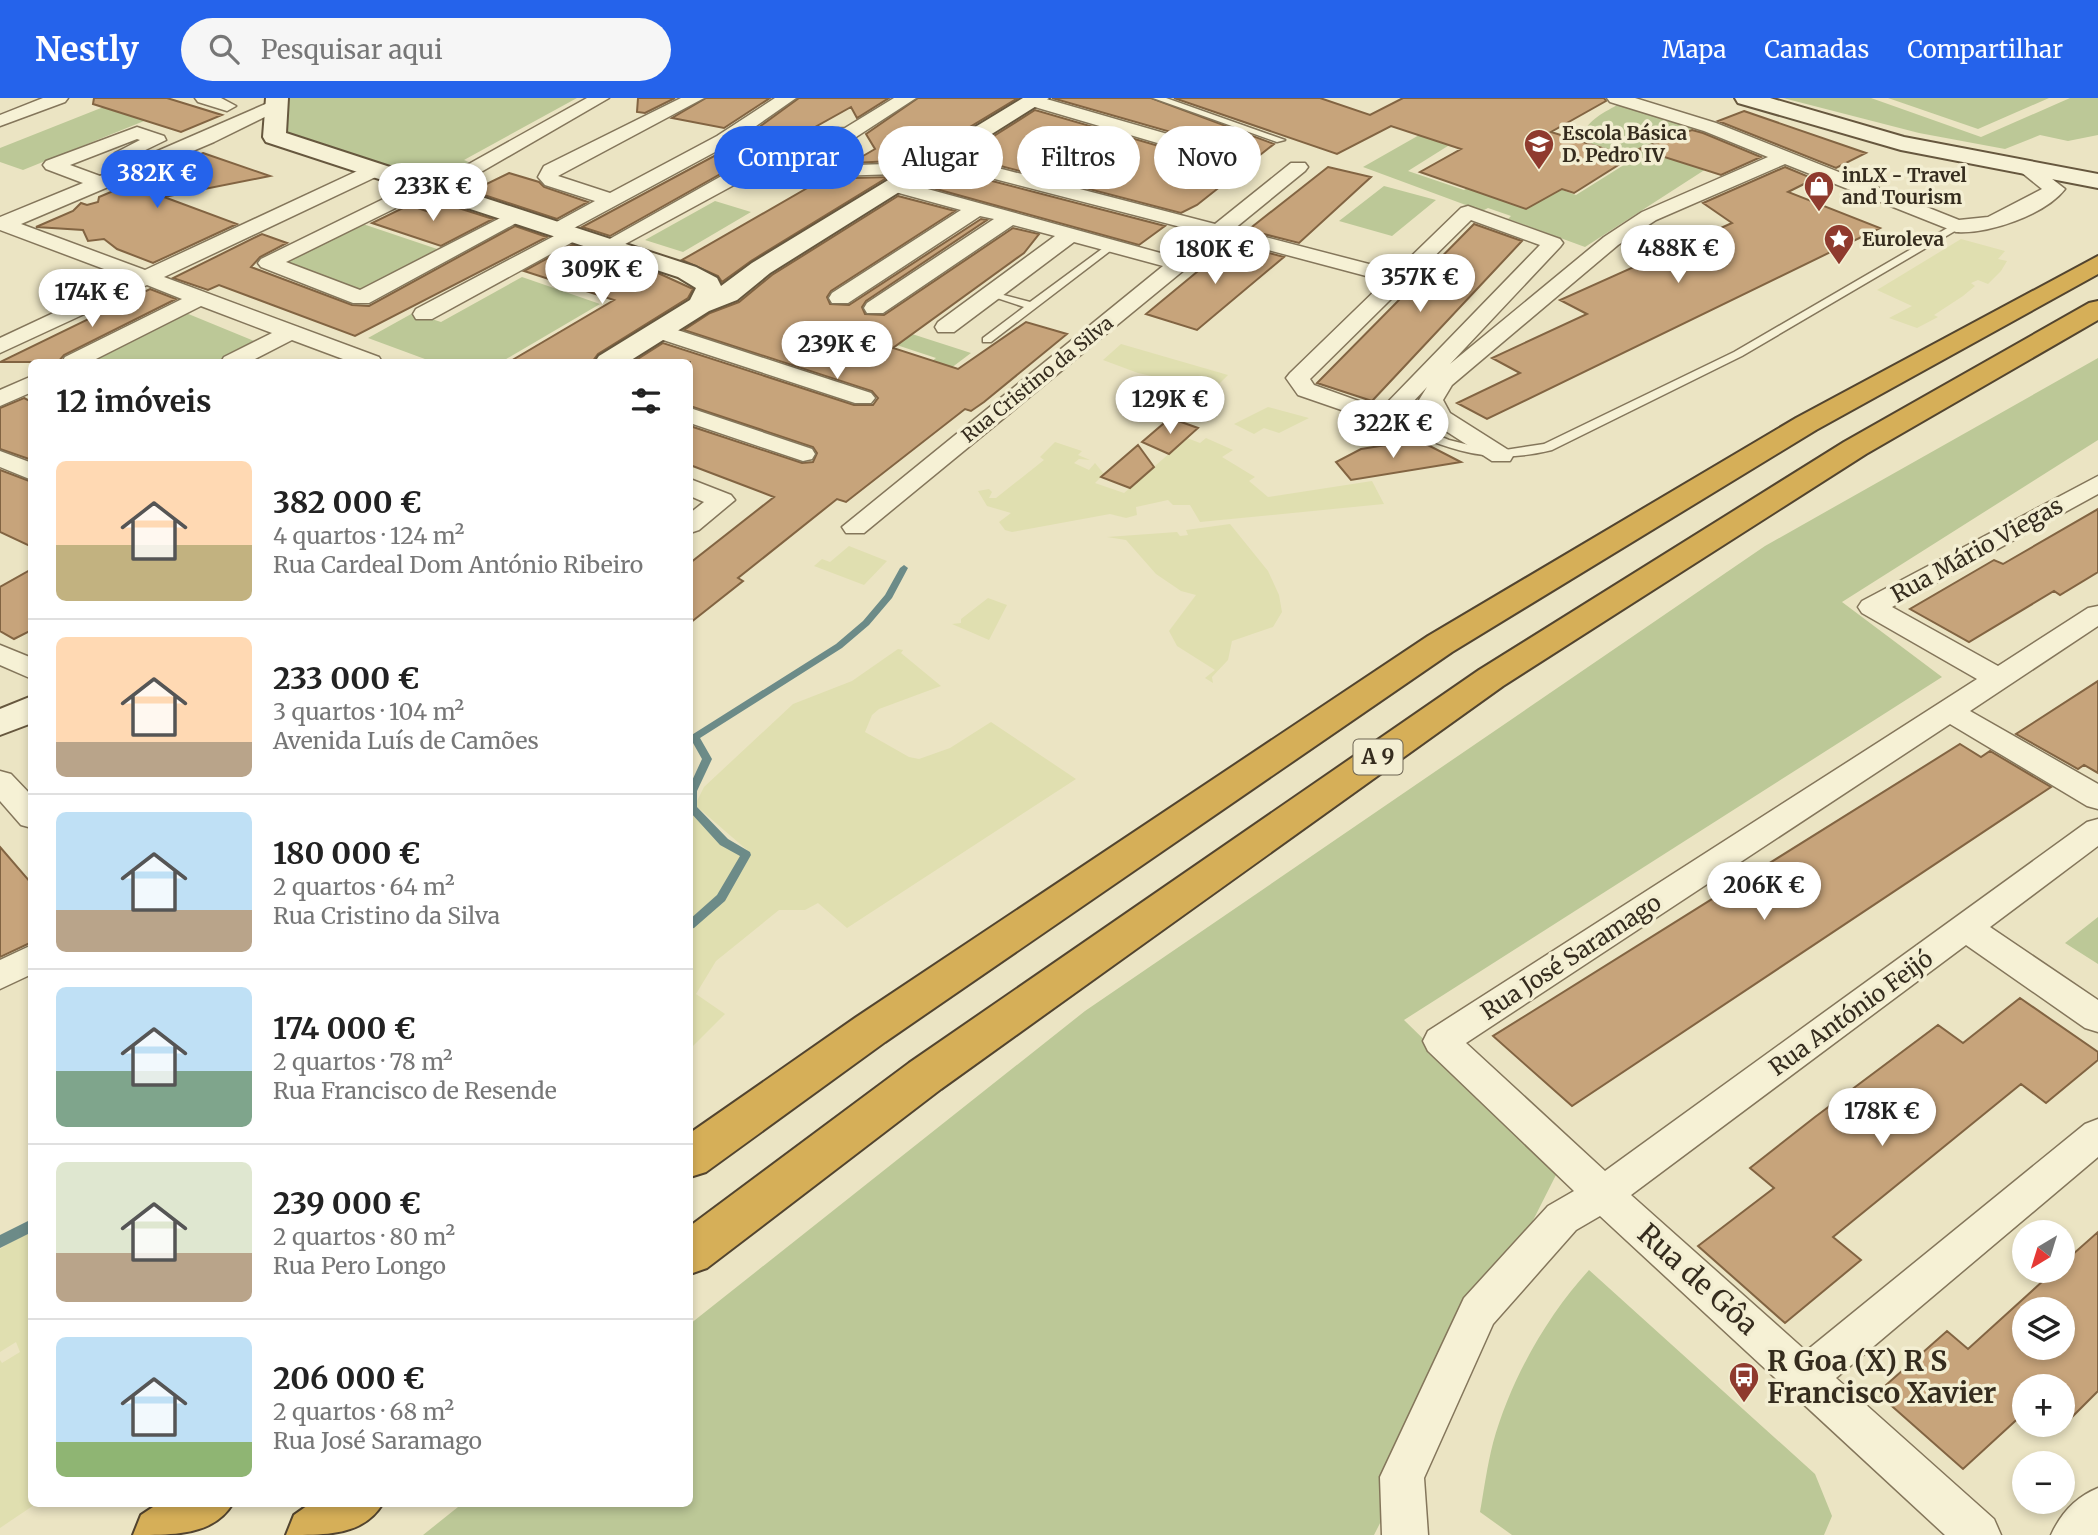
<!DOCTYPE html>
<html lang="pt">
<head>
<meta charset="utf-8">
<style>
	:root { --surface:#fff; --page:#f6f6f6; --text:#222; --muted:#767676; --line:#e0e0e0; --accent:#2563eb }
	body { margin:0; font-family:Merriweather,serif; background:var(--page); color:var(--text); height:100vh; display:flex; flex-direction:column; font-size:26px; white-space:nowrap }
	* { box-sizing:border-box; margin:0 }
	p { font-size:23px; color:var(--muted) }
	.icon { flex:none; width:38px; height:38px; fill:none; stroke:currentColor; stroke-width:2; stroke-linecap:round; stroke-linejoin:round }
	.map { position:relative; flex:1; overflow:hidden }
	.drawer { position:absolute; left:28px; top:261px; width:665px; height:1148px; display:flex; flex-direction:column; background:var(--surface); border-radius:10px; box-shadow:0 4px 10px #0003 }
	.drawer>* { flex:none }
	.hud { position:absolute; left:714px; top:28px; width:665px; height:63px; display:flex; gap:14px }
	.needle { width:46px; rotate:218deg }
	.fabs { position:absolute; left:2012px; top:1122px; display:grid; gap:14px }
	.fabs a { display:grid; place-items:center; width:63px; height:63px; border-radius:50%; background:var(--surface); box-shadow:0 4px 10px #0003; font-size:35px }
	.price { position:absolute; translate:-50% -60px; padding:0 16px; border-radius:24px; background:#fff; color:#222; font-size:23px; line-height:46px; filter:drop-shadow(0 2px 4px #0008) }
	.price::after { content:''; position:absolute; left:50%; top:42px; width:21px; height:16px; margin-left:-10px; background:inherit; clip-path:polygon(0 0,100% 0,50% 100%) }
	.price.active { background:var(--accent); color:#fff }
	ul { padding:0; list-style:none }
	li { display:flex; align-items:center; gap:21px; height:175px; padding:0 28px }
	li+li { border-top:2px solid var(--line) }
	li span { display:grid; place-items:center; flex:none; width:196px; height:140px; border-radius:10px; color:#555 }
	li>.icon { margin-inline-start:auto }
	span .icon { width:84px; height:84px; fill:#fffc; stroke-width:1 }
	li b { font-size:30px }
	h2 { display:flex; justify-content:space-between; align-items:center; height:84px; padding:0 28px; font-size:30px }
	.tag { padding:0 24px; border-radius:32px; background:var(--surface); box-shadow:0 4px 10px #0003; font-size:24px; line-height:63px }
	.tag.active { background:var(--accent); color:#fff }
	header { display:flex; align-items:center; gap:42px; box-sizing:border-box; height:98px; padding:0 35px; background:var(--accent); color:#fff }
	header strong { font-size:33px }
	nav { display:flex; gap:38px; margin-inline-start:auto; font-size:24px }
	.search { width:490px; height:63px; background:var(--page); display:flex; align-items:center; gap:18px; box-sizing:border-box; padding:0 24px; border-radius:38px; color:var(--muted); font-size:26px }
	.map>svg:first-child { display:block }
	.farmland { fill:#e0dfb0 }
	.green { fill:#bcc897 }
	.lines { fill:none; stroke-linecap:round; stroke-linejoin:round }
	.stream { fill:#6c8b88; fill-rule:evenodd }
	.building { fill:#c7a47b; stroke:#826442; stroke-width:2; fill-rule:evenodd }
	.lane-casing { stroke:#84765b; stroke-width:3 }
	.street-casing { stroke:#84765b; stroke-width:3 }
	.secondary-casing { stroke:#66573e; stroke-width:4 }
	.highway-casing { stroke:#52442f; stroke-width:4 }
	.lane { fill:#f6f1d5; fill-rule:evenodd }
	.street { fill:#f6f1d5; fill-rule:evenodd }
	.secondary { fill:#f6f1d5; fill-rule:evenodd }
	.highway { fill:#d6af58; fill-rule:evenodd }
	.labels { text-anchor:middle; stroke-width:7; stroke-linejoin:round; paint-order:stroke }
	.far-poi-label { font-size:19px; font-weight:bold; fill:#352c1e; stroke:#f3eed2; text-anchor:start }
	.far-street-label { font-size:19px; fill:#352c1e; stroke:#f3eed2 }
	.shield { fill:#f3eed2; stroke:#6e6654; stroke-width:2 }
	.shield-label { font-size:21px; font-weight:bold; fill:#352c1e }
	.street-label { font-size:23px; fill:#352c1e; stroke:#f3eed2 }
	.near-street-label { font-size:28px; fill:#352c1e; stroke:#f3eed2 }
	.near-poi-label { font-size:28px; font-weight:bold; fill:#352c1e; stroke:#f3eed2; text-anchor:start }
</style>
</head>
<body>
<header>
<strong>Nestly</strong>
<div class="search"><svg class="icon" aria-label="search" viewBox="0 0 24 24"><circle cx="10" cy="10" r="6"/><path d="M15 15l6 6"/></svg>Pesquisar aqui</div>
<nav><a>Mapa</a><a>Camadas</a><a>Compartilhar</a></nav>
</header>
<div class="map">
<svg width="2098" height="1437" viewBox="0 0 2098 1437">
	<rect width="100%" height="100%" fill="#ebe4c3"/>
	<path class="farmland" d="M1961,141L2005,153L1998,161L2007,163L2001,173L1988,186L1978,182L1971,185L1975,188L1963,198L1934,217L1938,219L1917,230L1889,220L1912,208L1877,192Z
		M1121,246L1228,277L1213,292L1138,275L1103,262Z
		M1268,309L1309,320L1279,335L1264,330L1254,336L1234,326Z
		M1187,340L1200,345L1206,340L1233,352L1222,359L1255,379L1249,383L1268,399L1372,383L1384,406L1200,424L1190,407H1173L1168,402L1136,409L1137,417L1126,420L1110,416L1012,434L1005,432L999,424L1011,415L987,408L978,393L989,391L992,394L989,400H996L1044,362L1040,359L1055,344L1082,353L1078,357L1090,362L1079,361L1074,365L1089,372L1095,365L1104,376L1095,385L1124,395Z
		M1230,426L1268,473L1279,497L1282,514L1273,529L1232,543L1228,562L1212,579L1213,585L1205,580L1215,572L1177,548L1169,533L1196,497L1181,493L1156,476L1126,442L1107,439L1177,434L1180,438L1188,437L1186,432Z
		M849,448L887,463L864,487L814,468L822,461L830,464Z
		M988,500L1007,507L989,542L952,526L961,525V521Z
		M898,551L903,552L901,555L941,588L879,611L872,617L865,634L909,659L919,661L950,650L991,624L1076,681L847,830L818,805L805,812H779L716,863L696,896L725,916L690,951V714L725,748L746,757L747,752L695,707L704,689L793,606L852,583Z
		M31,1132L32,1405H37L0,1430V1262L2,1265L20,1254L16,1244L0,1254V1151Z"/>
	<path class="green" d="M287,0H577L464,62L471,65L433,86L288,35L284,29Z
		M1783,0H1871L1981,39L2070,0H2098V37L2068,43L2040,37L2005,51L1919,35Z
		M1888,0H2049L1978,31Z
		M1617,7L1694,30L1682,36L1720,62L1585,149L1508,121L1511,118L1488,110L1482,113L1363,69L1421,36L1451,46L1408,73L1464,92L1503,70L1576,97L1635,60L1582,43C1584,23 1602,16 1617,7Z
		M106,8L149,21L23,72L0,64V50Z
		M1384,88L1436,102L1392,138L1339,123Z
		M715,103L751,114L683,154L645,142Z
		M360,125L443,153L364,195L280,164Z
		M522,179L600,206L501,264H433L368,240L413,215L441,224Z
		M822,207L971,255L914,298L960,315L939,330L875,304L936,260L824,223Z
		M186,215L259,245L220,264H87Z
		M2098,260V342L1842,504L1942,579L1404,922L1558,1073L1374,1437H423L463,1405H690V1226L1085,913L1765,448Z
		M2098,819V866L2065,845Z
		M1589,1172L1815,1376L1832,1418L1824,1437H1512L1480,1414C1484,1392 1487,1368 1493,1345C1510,1283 1546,1219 1589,1172Z"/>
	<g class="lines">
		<path class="stream" d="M904,467L908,470L892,500L869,527L842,550L700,640L712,661L697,693V709L728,741L750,754L751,757L725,803L694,830L690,831V821L717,797L740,758L720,747L690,714V687L702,661L693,645H690V638L836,546L863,523L885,497L900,470Z
			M32,1121V1134L0,1150V1137Z"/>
	</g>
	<path class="building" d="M94,0H167L222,17L181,34L93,6Z
		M638,0H675L645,15L637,14Z
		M706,0H770L724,30L672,20Z
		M799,0H889L857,20L851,9L815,29L755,32Z
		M918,0H1018L915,62L851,65L875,51L866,36Z
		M1052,0H1151L1274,46L1197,107L1181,115L962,58L1035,12L1207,62L1193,76L1199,83L1215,82L1238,59L1234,52Z
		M1174,0H1320L1370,17L1403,0H1604L1606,3L1551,34L1631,59L1574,95L1562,91L1526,111L1420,74L1461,51L1391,28L1337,56Z
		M1744,13L1866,55L1836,70L1718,23Z
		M1692,32L1703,35L1761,59L1721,77L1639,51Z
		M784,46L744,68L733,69L610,138L582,129L729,50Z
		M203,55L270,78L164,99L237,126L153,165L117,151L104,141L88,143L83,132L36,129L73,113L81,105L87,107L98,104L99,99Z
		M1328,69L1371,79L1299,145L1248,132Z
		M1785,69L1814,81L1788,94L1880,130L1487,321L1457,305L1520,275L1492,260L1587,216L1560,202L1732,125L1703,105Z
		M942,70L1165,128L1139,147L918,86Z
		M509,75L539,84L544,89L588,104L557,121L472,93Z
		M888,79L751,163L722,184L718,178L682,162L823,81Z
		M898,98L955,113L831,193L827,199L830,206L849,207L981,121L987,122L866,203L862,209L865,216L884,217L1013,130L1039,136L1024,155L893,250L958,271L1026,224L1067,236L984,304L971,313L965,311L846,404L837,401L738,480L743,483L690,525V465L774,399L690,367V328L802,365L813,364L817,355L813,349L690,308V264H633L663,245L854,307H873L878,300L872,293L684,232L710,215L739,204L772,177Z
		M446,106L493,121L441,148L372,125L409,107L429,114Z
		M1474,126L1522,143L1372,303L1317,285Z
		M515,128L547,139L355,238L219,187L208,192L173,180L262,136L287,145L260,159L251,169L352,207L369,208Z
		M1232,145L1284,159L1197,232L1146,216Z
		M572,147L592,153L581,159L650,180L658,175L693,191L688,200L598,256L592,264H509L614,202L524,173Z
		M150,191L176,201L64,257L58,264H0Z
		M24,300L32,304V362L0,351V310Z
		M1170,320L1198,330L1169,356L1142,344Z
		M1418,342L1461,364L1351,382L1336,364L1361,351Z
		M1138,347L1154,369L1130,390L1101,379Z
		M0,372L32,384V449L0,434Z
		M2098,411V474L2060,497L2054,493L1969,544L1910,511L1994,462L2003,466Z
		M32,471V532L14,541L0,533V489Z
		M2098,583V675L2084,667L2078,671L2016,636Z
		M1960,646L1981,659L1990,653L2051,689L1572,1008L1493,938Z
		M0,749L32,786V844L0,859Z
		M2020,900L2098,954V962L2046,1005L2021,986L1833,1139L1861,1162L1785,1225L1698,1148L1774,1090L1750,1070L1815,1019L1938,927L1963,945Z
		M2098,1134V1293L2062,1329L2059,1326H2063V1288H2025V1314L1963,1371L1877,1295L1947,1233L1968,1251L2055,1172H2063V1165ZM2025,1211H2063V1250H2025Z"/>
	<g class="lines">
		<g class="lane-casing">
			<path id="lane" d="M1153,0H1166L1285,42L1277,44Z
				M1956,125L1961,128L1960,130L1742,258L1552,352C1500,365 1463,357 1414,336C1402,332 1388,328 1379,320L1381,317H1389L1449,342L1485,351L1505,352L1544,346L1734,254Z
				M1110,145L1115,148L1114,150L991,244H983V240L1024,209L988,197V193L1030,204Z"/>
		</g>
		<g class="street-casing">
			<path id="street" d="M43,0H68L65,4L0,28V17Z
				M195,0H221L236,8L227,13L198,4Z
				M587,0H609L443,96L436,98L428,94L286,164L360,192L512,114H526L529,118L369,205H353L261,169L258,165L261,161L418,84L425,82L433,86Z
				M681,0H704L558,78L610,95L717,38L775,0H796L746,35L845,30L894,0H916L856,39L728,47L574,130L583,136L580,140L432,221H416L413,216L416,211L556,137L548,131L551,127L595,103L545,87L538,79L544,68Z
				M1027,0H1043L1233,55L1235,59L1213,80H1199L1196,76L1212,61L1028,7Z
				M1607,0H1635L1716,25L1959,122L1988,119L2042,91L2016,70L2019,66H2033L2065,91C2045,117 1988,136 1956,134L1785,66L1656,122L1618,147L1452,287L1443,302L1450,315L1510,353L1513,358L1510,363H1492L1432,324L1419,302L1427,289L1393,325L1385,327L1298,297L1286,280L1290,275L1385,183L1223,140L864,435H846L842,429L1163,168L1074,144L954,234H938L935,229L938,224L1055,138L1013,127L883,215H867L864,210L867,205L994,121L980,118L848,205H832L829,200L832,195L961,112L888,92L885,88L888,84H902L1175,159L1204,135L933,65L931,61L933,57L940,55L1215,126L1291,65H1305L1308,69L1305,73L1234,131L1396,173L1461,110L1468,108L1560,141L1563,145L1560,149L1450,266L1604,139L1642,114L1768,59L1704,33L1610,4ZM1471,122L1540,147L1381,311L1314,287L1310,281Z
				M277,1L286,6L283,10L214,44L21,126L145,172L368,68H382L385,72L382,76L164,179L379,259L382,264H351L292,242L249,264H221L224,259L272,235L201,208L90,264H62L65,259L182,201L147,187L0,255V240L128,180L0,132V119L83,85L46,71L43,67L46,63L137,29L164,38L166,42L131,59H117L115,55L140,42L137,41L70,67L100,78Z
				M919,65L929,71L926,75L745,81L616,151L609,153L599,147L734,71Z
				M659,226L871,295L875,300L871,305H855L651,238L648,233Z
				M32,278V294L0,308V292Z
				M690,310L812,351L815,356L812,361L803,363L690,325Z
				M0,353L32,365V382L0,369Z
				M2098,378V396L1892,509L1998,568L2088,510L2098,508V528L1970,613L2098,686V711L2087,708L1950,626L1466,945L1605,1073L2087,724L2098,721V748L1990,829L2098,902V934L2085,930L1966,847L1631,1097L1806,1253L2085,1026L2098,1021V1059L1836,1280L1994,1421L2001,1437H1945L1600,1118L1576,1132L1493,1226L1424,1380L1428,1437H1382L1380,1379L1464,1200L1548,1108L1574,1093L1428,953L1423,943L1428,933L1977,581L1862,515L1858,509L1862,503Z
				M690,381L731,397L735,402L699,432L690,435V415L704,404L690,398Z
				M0,547L32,560V581L0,567Z
				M0,673L11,676L32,698V730L21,727L0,703Z
				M32,847V876L0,891V862Z
				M2098,1390V1437H2051C2061,1415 2076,1399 2098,1390Z"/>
		</g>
		<g class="secondary-casing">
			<path id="secondary" d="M266,0H288L286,35L696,169L717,180L721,188L752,165L1023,0H1049L770,175L737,202L709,213L628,264H595L599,258L690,202L696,190L678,179L266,44L263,39Z
				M1735,0H1770L1904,39L2098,76V90L1901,52L1738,5Z
				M32,598V625L0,637V611Z"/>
		</g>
		<g class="highway-casing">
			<path id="highway" d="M2098,158V176L1816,332L1452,554L885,944L706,1074L690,1079V1035L855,920L1428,538L1796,320Z
				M2098,203V222L1866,356L1503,588L941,991L707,1170L690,1176V1128L909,965L1479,572L1844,344L2089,205Z
				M159,1405H233C214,1437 176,1437 133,1437L141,1417Z
				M311,1405H383C364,1437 329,1437 286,1437L294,1417Z"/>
		</g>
		<use href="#lane" class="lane"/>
		<use href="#street" class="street"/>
		<use href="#secondary" class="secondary"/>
		<use href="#highway" class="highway"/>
	</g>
	<defs>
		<g id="school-pin" transform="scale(1.575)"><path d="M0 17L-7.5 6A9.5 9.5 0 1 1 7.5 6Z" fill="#8f3a2e" stroke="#f3eed2"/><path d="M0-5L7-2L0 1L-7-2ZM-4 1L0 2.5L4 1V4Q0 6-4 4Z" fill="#fff"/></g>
		<g id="shop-pin" transform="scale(1.575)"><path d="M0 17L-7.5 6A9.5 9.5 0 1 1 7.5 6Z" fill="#8f3a2e" stroke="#f3eed2"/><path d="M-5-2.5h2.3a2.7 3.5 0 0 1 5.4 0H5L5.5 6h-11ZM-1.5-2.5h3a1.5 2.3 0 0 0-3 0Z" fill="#fff"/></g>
		<g id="sight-pin" transform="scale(1.575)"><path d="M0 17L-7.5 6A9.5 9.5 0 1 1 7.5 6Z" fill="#8f3a2e" stroke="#f3eed2"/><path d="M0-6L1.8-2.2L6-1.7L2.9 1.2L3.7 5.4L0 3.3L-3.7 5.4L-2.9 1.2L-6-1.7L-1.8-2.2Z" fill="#fff"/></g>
		<g id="bus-pin" transform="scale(1.575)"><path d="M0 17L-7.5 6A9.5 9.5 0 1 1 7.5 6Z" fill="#8f3a2e" stroke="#f3eed2"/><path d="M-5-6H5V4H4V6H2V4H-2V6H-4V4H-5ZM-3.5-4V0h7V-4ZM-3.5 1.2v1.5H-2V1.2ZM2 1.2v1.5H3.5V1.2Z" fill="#fff"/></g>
	</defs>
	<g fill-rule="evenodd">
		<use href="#school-pin" x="1539" y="46"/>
		<use href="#shop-pin" x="1819" y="88"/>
		<use href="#sight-pin" x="1839" y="141"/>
		<use href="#bus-pin" x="1744" y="1279"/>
	</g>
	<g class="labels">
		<g class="far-poi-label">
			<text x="1562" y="42">Escola Básica<tspan x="1562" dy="22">D. Pedro IV</tspan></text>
			<text x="1842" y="84">inLX - Travel<tspan x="1842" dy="22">and Tourism</tspan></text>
			<text x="1862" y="148">Euroleva</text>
		</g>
		<g class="far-street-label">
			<text transform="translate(1037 281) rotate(-39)" y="7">Rua Cristino da Silva</text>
		</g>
		<rect class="shield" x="1353.5" y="641.5" width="49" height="35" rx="5"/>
		<g class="shield-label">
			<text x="1378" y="666">A 9</text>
		</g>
		<g class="street-label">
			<text transform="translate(1977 452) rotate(-29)" y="8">Rua Mário Viegas</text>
			<text transform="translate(1571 859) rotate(-33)" y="8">Rua José Saramago</text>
			<text transform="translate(1851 915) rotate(-36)" y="8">Rua António Feijó</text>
		</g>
		<g class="near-street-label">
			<text transform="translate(1698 1181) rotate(42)" y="10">Rua de Gôa</text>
		</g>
		<g class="near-poi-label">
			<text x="1767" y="1273">R Goa (X) R S<tspan x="1767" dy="32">Francisco Xavier</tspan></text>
		</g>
	</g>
</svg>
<div class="fabs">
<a><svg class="needle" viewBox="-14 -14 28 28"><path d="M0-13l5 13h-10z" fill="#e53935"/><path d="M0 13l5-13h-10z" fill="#767676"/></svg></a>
<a><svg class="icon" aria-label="layers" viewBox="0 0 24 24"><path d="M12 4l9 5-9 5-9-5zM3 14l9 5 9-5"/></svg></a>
<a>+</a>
<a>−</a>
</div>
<b class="price active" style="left:157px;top:112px">382K €</b>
<b class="price" style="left:433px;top:125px">233K €</b>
<b class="price" style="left:1678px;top:187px">488K €</b>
<b class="price" style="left:1215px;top:188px">180K €</b>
<b class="price" style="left:602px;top:208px">309K €</b>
<b class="price" style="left:1420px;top:216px">357K €</b>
<b class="price" style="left:92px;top:231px">174K €</b>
<b class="price" style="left:837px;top:283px">239K €</b>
<b class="price" style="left:1170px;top:338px">129K €</b>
<b class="price" style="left:1393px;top:362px">322K €</b>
<b class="price" style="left:1764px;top:824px">206K €</b>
<b class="price" style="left:1882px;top:1050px">178K €</b>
<div class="hud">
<a class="tag active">Comprar</a>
<a class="tag">Alugar</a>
<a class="tag">Filtros</a>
<a class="tag">Novo</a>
</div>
<section class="drawer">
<h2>12 imóveis<svg class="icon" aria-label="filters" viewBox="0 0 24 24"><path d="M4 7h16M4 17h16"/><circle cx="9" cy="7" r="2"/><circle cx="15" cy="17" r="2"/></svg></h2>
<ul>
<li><span style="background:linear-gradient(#ffd9b3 60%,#c2b280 0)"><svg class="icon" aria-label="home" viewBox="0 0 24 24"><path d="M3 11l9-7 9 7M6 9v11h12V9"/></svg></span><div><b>382 000 €</b><p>4 quartos · 124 m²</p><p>Rua Cardeal Dom António Ribeiro</p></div></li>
<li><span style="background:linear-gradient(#ffd9b3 75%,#b9a48a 0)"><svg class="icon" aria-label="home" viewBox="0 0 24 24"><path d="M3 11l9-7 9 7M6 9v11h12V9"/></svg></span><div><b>233 000 €</b><p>3 quartos · 104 m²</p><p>Avenida Luís de Camões</p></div></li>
<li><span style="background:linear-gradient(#bfe0f5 70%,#b9a48a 0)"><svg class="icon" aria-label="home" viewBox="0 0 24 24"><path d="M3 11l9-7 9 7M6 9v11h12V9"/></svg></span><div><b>180 000 €</b><p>2 quartos · 64 m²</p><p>Rua Cristino da Silva</p></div></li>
<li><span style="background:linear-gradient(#bfe0f5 60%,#7fa58c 0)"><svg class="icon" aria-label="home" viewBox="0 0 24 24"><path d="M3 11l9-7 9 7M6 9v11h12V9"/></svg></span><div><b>174 000 €</b><p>2 quartos · 78 m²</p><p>Rua Francisco de Resende</p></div></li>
<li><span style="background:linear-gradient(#dfe7d0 65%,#b9a48a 0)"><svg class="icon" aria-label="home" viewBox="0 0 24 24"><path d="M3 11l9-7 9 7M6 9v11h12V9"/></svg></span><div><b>239 000 €</b><p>2 quartos · 80 m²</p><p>Rua Pero Longo</p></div></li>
<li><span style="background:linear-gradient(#bfe0f5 75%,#8fb573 0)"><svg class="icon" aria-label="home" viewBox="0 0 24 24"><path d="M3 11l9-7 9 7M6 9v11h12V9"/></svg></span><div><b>206 000 €</b><p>2 quartos · 68 m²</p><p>Rua José Saramago</p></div></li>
</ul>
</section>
</div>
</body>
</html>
